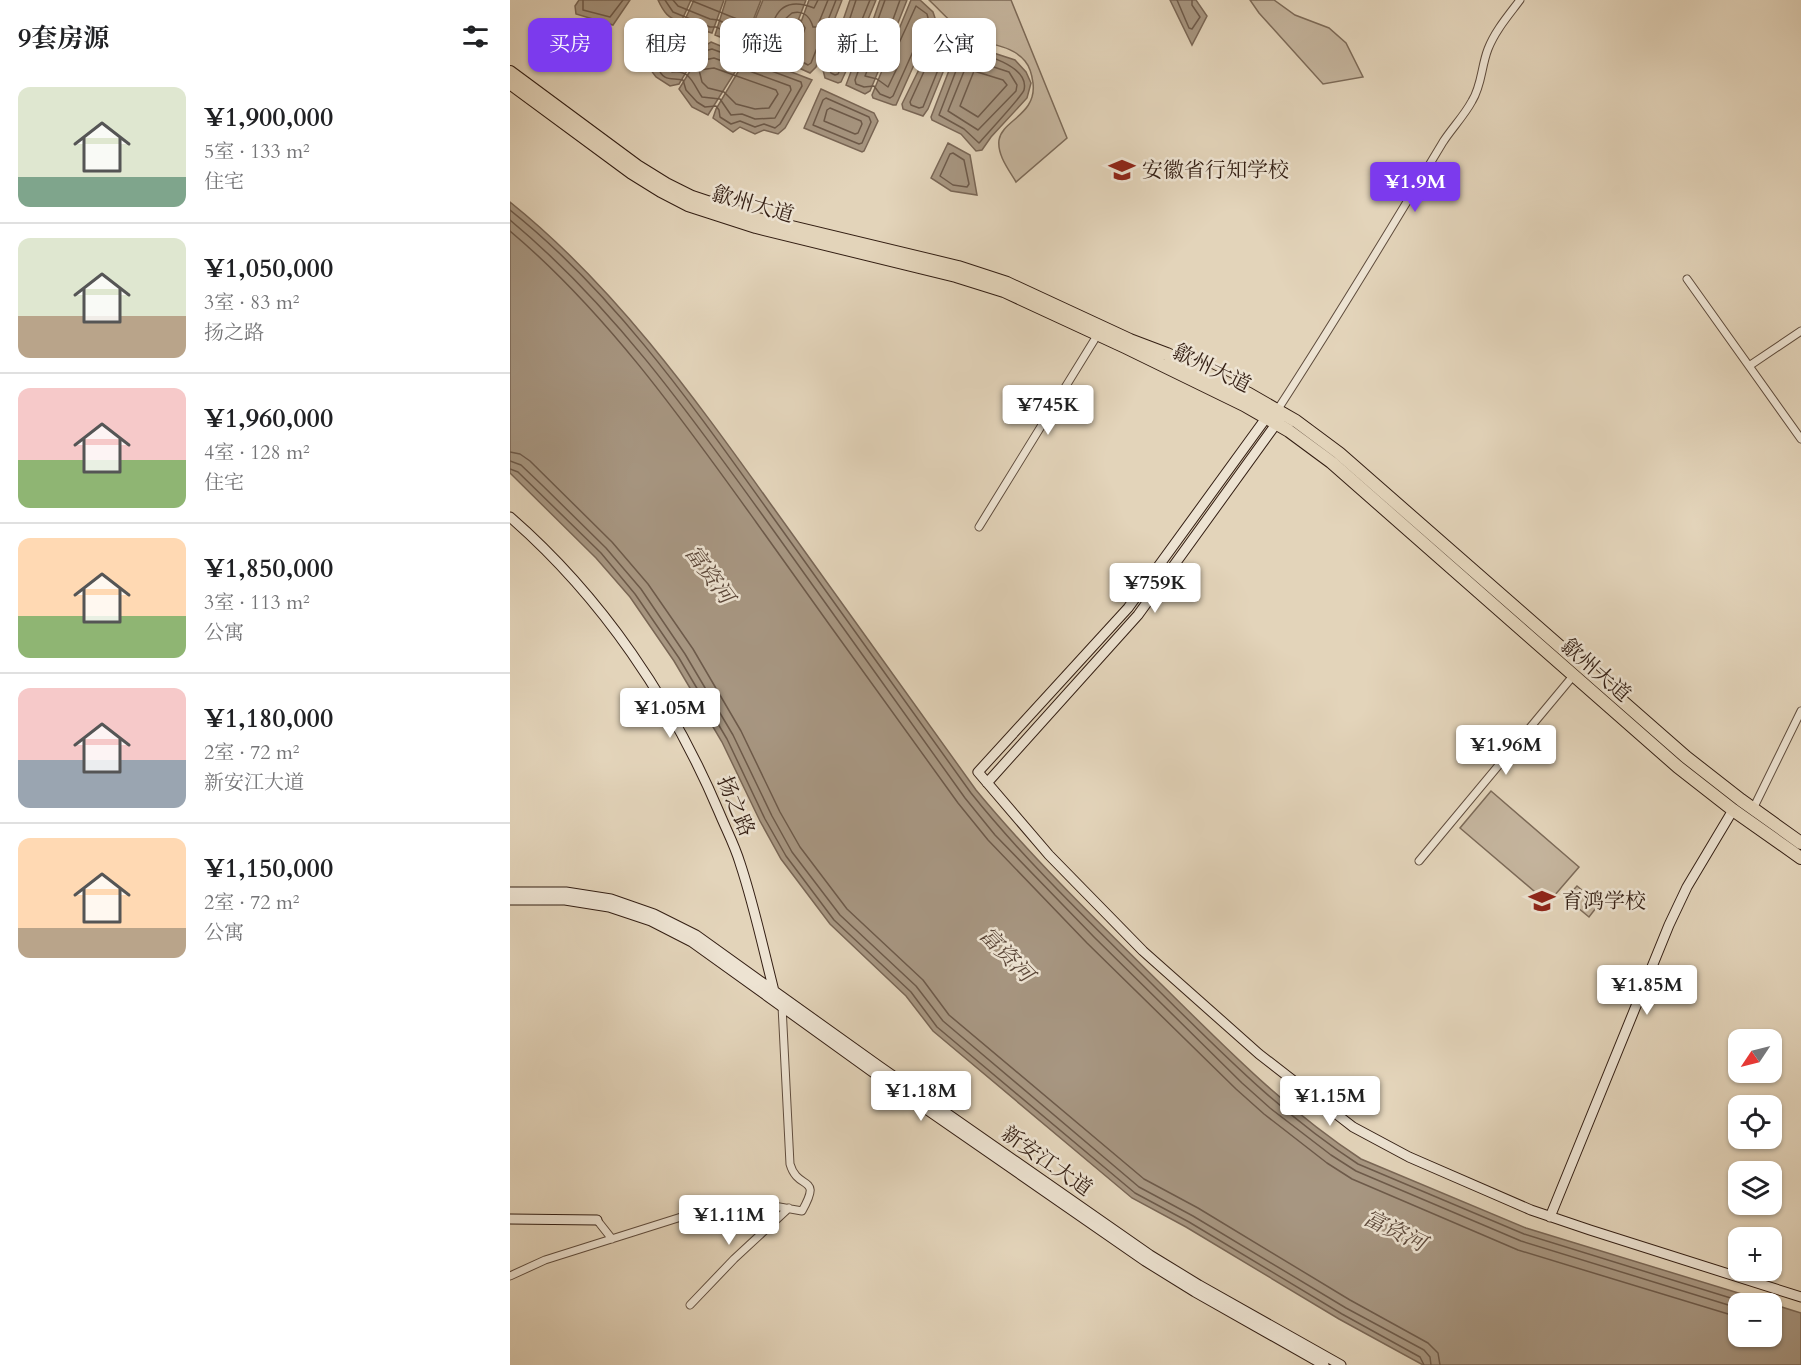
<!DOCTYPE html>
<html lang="zh">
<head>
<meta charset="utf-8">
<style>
	:root { --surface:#fff; --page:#f6f6f6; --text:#202124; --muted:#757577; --line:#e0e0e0; --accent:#7c3aed }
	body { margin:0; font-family:Cardo,"Noto Serif SC",serif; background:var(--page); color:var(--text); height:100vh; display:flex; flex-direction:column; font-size:22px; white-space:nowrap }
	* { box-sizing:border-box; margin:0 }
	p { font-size:20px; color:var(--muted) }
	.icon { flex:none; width:33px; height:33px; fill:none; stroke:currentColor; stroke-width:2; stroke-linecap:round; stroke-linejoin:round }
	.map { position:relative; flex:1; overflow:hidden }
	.side { display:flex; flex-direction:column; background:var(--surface); width:510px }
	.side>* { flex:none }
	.top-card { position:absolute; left:18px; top:18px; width:570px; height:54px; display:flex; gap:12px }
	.needle { width:39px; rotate:235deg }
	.fabs { position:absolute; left:1218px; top:1029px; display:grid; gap:12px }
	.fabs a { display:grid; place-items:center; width:54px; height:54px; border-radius:12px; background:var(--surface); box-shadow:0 2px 4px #0004; font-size:30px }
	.price { position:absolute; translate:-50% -51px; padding:0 14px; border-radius:6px; background:#fff; color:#222; font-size:20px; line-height:39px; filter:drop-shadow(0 2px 3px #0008) }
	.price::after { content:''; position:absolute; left:50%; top:36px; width:18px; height:14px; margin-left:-9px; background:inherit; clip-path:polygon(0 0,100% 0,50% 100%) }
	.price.selected { background:var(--accent); color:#fff }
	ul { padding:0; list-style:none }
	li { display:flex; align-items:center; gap:18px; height:150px; padding:0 18px }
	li+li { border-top:2px solid var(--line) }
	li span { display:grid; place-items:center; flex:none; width:168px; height:120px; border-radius:12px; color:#555 }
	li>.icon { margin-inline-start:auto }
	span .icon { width:72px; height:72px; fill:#fffc; stroke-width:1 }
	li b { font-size:26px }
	h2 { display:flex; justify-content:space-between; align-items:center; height:72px; padding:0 18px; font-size:26px }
	.pill { padding:0 21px; border-radius:12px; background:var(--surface); box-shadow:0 2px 4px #0004; font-size:21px; line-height:54px }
	.pill.selected { background:var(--accent); color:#fff }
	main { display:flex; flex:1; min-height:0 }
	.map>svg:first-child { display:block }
	.green { fill:#c5b59e; stroke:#7c6a58; stroke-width:1.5 }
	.water { fill:#a79681; stroke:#796655; stroke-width:1.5 }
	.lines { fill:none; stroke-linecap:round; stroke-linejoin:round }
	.shore { stroke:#6d5a4a; stroke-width:1.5 }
	.street-casing { stroke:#5f4c3d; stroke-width:9 }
	.secondary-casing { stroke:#331e13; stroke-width:11 }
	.highway-casing { stroke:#331e13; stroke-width:14 }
	.street { stroke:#ede3d2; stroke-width:7 }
	.secondary { stroke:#ede3d2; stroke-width:9 }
	.highway { stroke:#e3d4ba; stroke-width:12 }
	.labels { text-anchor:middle; stroke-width:5; stroke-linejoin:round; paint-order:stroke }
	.poi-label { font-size:21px; fill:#331e13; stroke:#ede3d2; text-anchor:start }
	.street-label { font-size:21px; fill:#331e13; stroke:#ede3d2 }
	.water-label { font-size:22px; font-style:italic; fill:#5c483a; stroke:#ede3d2 }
</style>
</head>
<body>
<main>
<section class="side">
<h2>9套房源<svg class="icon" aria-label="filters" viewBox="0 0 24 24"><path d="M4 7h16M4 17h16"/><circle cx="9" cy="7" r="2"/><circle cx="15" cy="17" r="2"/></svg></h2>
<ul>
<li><span style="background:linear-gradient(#dfe7d0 75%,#7fa58c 0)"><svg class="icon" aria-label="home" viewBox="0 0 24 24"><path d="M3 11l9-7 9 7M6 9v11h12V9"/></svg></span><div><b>¥1,900,000</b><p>5室 · 133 m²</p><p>住宅</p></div></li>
<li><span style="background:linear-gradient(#dfe7d0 65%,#b9a48a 0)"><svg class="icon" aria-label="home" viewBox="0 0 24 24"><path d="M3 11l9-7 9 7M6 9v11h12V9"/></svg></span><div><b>¥1,050,000</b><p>3室 · 83 m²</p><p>扬之路</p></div></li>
<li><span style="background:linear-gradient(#f6c9c9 60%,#8fb573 0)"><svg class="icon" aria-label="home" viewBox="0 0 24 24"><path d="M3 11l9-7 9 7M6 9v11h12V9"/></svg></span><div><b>¥1,960,000</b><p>4室 · 128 m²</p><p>住宅</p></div></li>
<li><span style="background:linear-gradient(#ffd9b3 65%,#8fb573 0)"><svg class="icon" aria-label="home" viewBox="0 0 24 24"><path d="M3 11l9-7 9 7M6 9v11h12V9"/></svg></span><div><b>¥1,850,000</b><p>3室 · 113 m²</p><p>公寓</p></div></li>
<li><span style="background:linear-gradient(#f6c9c9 60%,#9aa5b1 0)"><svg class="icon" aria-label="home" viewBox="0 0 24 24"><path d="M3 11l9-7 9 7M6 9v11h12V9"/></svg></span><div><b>¥1,180,000</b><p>2室 · 72 m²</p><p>新安江大道</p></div></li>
<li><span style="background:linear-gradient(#ffd9b3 75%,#b9a48a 0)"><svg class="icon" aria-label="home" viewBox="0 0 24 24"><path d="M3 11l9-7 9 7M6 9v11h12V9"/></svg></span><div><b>¥1,150,000</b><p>2室 · 72 m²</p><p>公寓</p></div></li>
</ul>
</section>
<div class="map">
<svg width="1291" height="1365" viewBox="0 0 1291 1365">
	<rect width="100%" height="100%" fill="#e3d4ba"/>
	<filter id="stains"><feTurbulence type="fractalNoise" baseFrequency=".00333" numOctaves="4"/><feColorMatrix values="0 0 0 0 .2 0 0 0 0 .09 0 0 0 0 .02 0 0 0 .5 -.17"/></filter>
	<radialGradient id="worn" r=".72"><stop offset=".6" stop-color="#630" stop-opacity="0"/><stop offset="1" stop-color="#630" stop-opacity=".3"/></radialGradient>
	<path class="green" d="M419,0H501L557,138L506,182C499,170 487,155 489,140C492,120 527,115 523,83C522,75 520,67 515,61C501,44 479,46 461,37C445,28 432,12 419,0Z
		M740,0H764L785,15L819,28L836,43L853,77L813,84L749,13Z
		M981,791L1069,867L1038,903L950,828Z
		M1067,886L1089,904L1079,917L1056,898Z"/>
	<path class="water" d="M69,0H120L103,25L66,14L65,6Z
		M148,0H181L171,22C158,18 154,13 148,0Z
		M184,0H214L202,33L173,24Z
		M216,0H251L233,46L205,35Z
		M253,0H296L274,57L270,61L236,46V42Z
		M299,0H332L306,67L300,73L278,63V58Z
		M340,0H366L352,34L348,36L330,29Z
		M370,0H397L384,33L376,38L360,29Z
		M401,0H410L423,12L425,18L386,105H383L363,98L362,95Z
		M660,0H686L697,16L682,45Z
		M433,20L446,32L447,38L418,109L413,116L393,109L392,104L417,53L427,23Z
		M163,29L191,38L193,44L169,84L160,86L146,77L140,69L160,30Z
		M327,32L348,39L349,43L331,82L328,83L315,78L313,70Z
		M360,34L377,42L378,48L360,91L355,94L336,85L354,37Z
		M201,42L235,56L198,115L182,107L169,89L196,45Z
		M450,42L505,60L516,72L521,83L517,98L481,137L472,150L466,151L451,134L422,120L421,117Z
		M238,55L302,80L275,128L268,134L254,130L245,134L230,127L223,132L203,118L206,109Z
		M311,89L364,113L368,121L354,151L352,152L294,128Z
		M438,143L460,155L467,195L441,191L421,178Z
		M0,202C106,287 186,400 265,510C332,603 399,697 466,790C523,859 588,922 652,985C715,1047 776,1110 851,1159L1016,1228L1261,1303L1228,1304V1336H1262V1304L1291,1313V1365H913L829,1319L676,1227L622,1198L423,1031L396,996L320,924L271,859L250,821L212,742L164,661L120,597L86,558L0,473Z"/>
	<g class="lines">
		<path class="shore" d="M73,0V10L100,17L113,0
			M155,0L163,12L200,27H206L230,38H237L267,53L270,51L281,23L285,20H290L295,28L285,58L298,65L301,63L326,0
			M163,0L168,6L200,19L208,20L230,30L239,31L263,43L266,41L274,20L282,13C293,10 300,16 303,27H307L318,0
			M180,0L232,21L242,23L258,31C262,27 263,23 265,18C273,1 289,2 304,8L308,0
			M346,0L338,24L346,28L349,27L360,0
			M375,0L366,25L376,31L381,25L390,0
			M667,0L679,28L682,29L690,17L682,5V0
			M406,6L417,14L418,18L383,96L380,98L370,94L364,86L354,87L346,84L345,80L359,42L362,41L371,46L377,55L384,54Z
			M433,30L440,34L441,38L413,107L409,108L401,105L400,102Z
			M167,35L185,42L191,52L202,49L291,82L292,86L270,124L265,128L254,124L245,127L230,121L221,124L210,117L209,110L206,106L195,107L187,102L176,90L173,80C163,77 153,83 148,67L164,36Z
			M333,40L340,43L341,46L328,74L325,75L321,73L319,69L330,42Z
			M170,44C186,50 183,64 204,58L280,86L281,90L265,118L245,119L232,114L221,115L210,99L192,97C183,84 180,69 162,72L157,68L167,46Z
			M454,50C472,53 520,66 514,90C513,95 475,136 469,143L454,129L429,115Z
			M364,54L374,62H386L389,64L378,87L367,79L355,76Z
			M459,59L499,72L507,85L506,91L468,130L438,111Z
			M204,68L266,90L268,94L259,108L245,109L226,104L214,92L198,88L192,82L189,70Z
			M464,71L493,80L497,85L468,117L450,106Z
			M316,98L359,117L361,122L352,143L349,144L303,125L313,100Z
			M320,108L351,121L352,124L348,133L345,134L314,121L317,110Z
			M443,153L454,160L459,184L457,187L443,185L430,176L440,154Z
			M0,210C103,292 181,403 257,509C325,604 393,698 461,793C517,863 583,925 646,988C710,1051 772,1115 848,1164L1014,1234L1240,1304
			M0,220C102,305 179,413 256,520C322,613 389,705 455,798L485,835L584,937L732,1083L760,1108L821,1155L846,1171L1011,1241L1228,1308
			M0,231C97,313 172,419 246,522C313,616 380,709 448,803L478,840L577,943L726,1089L754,1114L817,1163L842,1179L1008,1250L1228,1317
			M0,452L10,454L20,461L102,542L138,584L183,649L231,731L270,812L290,847L337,909L413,980L439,1015L634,1179L688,1208L840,1300L918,1343L928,1353L930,1365
			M0,461L11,465L32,485L96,548L131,589L175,654L223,735L262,816L282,852L330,915L406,986L433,1021L629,1187L683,1216L836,1308L914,1350L920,1357L921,1365
			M0,469L8,472L91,553L125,594L169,658L217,739L255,819L276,856L324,920L401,992L427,1027L625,1193L679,1222L832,1314L910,1357L914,1365"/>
		<g class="street-casing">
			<path id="street" d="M1177,279L1291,439
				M1239,366L1291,331
				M768,409C825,321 879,232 933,142C942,128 954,116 962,101C972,85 971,67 978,49C985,31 998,16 1010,0
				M469,527L588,334
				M1243,809L1291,711
				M909,861L1063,676
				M87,1220L102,1239
				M0,1276L35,1260L206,1206L247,1203L292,1211C313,1174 288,1192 280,1164L272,1006
				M180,1305L224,1259L279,1208"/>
		</g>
		<g class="secondary-casing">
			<path id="secondary" d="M759,414L618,608L468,772L539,855L633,951L749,1054L843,1127L899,1157L1021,1210L1080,1230L1291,1297
				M0,517C92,597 162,701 209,812C216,829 225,846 230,863C244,905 253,948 264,991
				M477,783L628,615L774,413
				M0,892H56L101,899L144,914L186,935L369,1066L640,1255L689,1285L831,1365
				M0,900H55L99,907L141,921L182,942L364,1073L635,1261L685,1292L814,1365
				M1040,1217L1159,925L1177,887L1223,810
				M0,1219L87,1220"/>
		</g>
		<g class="highway-casing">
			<path id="highway" d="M0,72L127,166L156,184L182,197L248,219L448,267L497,283L620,340L657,354L739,394L786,421L829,453L1176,757L1231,800L1291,843
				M0,83L122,173L151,191L178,205L246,227L446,276L494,291L615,347L734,405L779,431L821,462L1168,767L1223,810L1291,858"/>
		</g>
		<use href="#street" class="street"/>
		<use href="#secondary" class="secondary"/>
		<use href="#highway" class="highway"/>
	</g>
	<defs>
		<g id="school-bare" transform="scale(2.07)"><path d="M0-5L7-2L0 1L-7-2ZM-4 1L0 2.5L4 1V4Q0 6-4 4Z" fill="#8f2418" stroke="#ede3d2" stroke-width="2.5" paint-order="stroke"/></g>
	</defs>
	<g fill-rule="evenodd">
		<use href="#school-bare" x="612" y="170"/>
		<use href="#school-bare" x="1032" y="901"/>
	</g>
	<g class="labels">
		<g class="poi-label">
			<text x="632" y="177">安徽省行知学校</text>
			<text x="1052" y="908">育鸿学校</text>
		</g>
		<g class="street-label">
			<text transform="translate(243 204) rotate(16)" y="7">歙州大道</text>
			<text transform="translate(702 368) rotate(26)" y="7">歙州大道</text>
			<text transform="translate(1086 670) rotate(41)" y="7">歙州大道</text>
			<text transform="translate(226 806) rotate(67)" y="7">扬之路</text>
			<text transform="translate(537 1161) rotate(35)" y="7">新安江大道</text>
		</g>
		<g class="water-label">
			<text transform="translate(200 574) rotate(54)" y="8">富资河</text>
			<text transform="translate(497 954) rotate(46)" y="8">富资河</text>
			<text transform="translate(885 1230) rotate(26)" y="8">富资河</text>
		</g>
	</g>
	<rect width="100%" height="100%" filter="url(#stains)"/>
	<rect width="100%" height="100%" fill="url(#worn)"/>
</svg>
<div class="fabs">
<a><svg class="needle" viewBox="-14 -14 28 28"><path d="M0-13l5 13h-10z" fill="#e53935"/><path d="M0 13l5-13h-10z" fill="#757577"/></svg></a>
<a><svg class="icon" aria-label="locate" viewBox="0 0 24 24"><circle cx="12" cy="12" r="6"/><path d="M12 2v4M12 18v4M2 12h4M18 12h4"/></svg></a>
<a><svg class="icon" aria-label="layers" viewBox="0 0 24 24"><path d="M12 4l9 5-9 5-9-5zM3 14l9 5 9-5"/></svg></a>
<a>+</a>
<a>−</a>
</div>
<b class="price selected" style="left:905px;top:213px">¥1.9M</b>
<b class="price" style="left:538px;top:436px">¥745K</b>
<b class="price" style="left:645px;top:614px">¥759K</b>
<b class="price" style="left:160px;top:739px">¥1.05M</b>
<b class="price" style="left:996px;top:776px">¥1.96M</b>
<b class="price" style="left:1137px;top:1016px">¥1.85M</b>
<b class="price" style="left:411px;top:1122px">¥1.18M</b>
<b class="price" style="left:820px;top:1127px">¥1.15M</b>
<b class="price" style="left:219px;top:1246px">¥1.11M</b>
<div class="top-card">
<a class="pill selected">买房</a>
<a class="pill">租房</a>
<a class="pill">筛选</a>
<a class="pill">新上</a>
<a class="pill">公寓</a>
</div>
</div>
</main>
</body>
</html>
